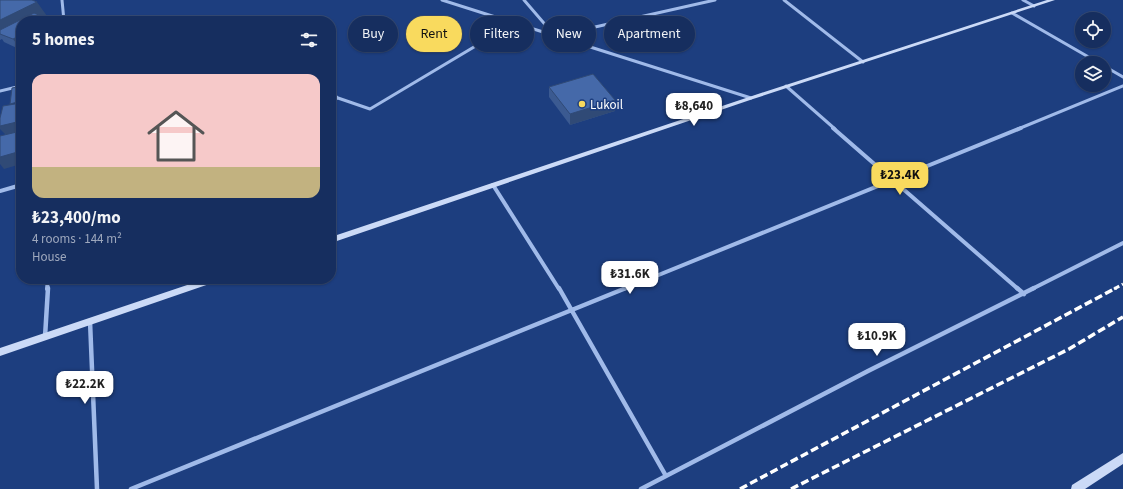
<!DOCTYPE html>
<html lang="en">
<head>
<meta charset="utf-8">
<style>
	:root { --surface:#162e5f; --page:#233a68; --text:#f1f3f6; --muted:#9ea8bd; --line:#354a74; --accent:#f9da5e }
	body { margin:0; font-family:"Source Sans 3",sans-serif; background:var(--page); color:var(--text); height:100vh; display:flex; flex-direction:column; font-size:15px; white-space:nowrap }
	* { box-sizing:border-box; margin:0 }
	p { font-size:13px; color:var(--muted) }
	.icon { flex:none; width:22px; height:22px; fill:none; stroke:currentColor; stroke-width:2; stroke-linecap:round; stroke-linejoin:round }
	.map { position:relative; flex:1; overflow:hidden }
	.drawer { position:absolute; left:16px; top:16px; width:320px; height:268px; display:flex; flex-direction:column; background:var(--surface); border-radius:16px; box-shadow:0 1px 3px #0004,0 0 0 1px var(--line) }
	.drawer>* { flex:none }
	.banner { position:absolute; left:348px; top:16px; width:380px; height:36px; display:flex; gap:8px }
	.fabs { position:absolute; left:1075px; top:12px; display:grid; gap:8px }
	.fabs a { display:grid; place-items:center; width:36px; height:36px; border-radius:50%; background:var(--surface); box-shadow:0 1px 3px #0004,0 0 0 1px var(--line); font-size:20px }
	.price { position:absolute; translate:-50% -34px; padding:0 9px; border-radius:8px; background:#fff; color:#222; font-size:13px; line-height:26px; filter:drop-shadow(0 1px 2px #0008) }
	.price::after { content:''; position:absolute; left:50%; top:24px; width:12px; height:9px; margin-left:-6px; background:inherit; clip-path:polygon(0 0,100% 0,50% 100%) }
	.price.selected { background:var(--accent); color:#111 }
	ul { padding:0; list-style:none }
	li { display:grid; align-content:center; gap:8px; height:212px; padding:0 16px }
	li span { display:grid; place-items:center; height:124px; border-radius:12px; color:#555 }
	li>.icon { margin-inline-start:auto }
	span .icon { width:72px; height:72px; fill:#fffc; stroke-width:1 }
	li b { font-size:17px }
	h2 { display:flex; justify-content:space-between; align-items:center; height:48px; padding:0 16px; font-size:17px }
	.tag { padding:0 14px; border-radius:18px; background:var(--surface); box-shadow:0 1px 3px #0004,0 0 0 1px var(--line); font-size:14px; line-height:36px }
	.tag.selected { background:var(--accent); color:#111 }
	.map>svg:first-child { display:block }
	.lines { fill:none; stroke-linecap:round; stroke-linejoin:round }
	.street-far2 { stroke:#a0bae9; stroke-width:3 }
	.street-far1 { stroke:#a0bae9; stroke-width:4 }
	.street { stroke:#a0bae9; stroke-width:4.5 }
	.secondary { fill:#cbdaf7; fill-rule:evenodd }
	.rail-far1 { stroke:#fff; stroke-width:3; stroke-dasharray:6 3; stroke-linecap:butt }
	.rail { stroke:#fff; stroke-width:3.5; stroke-dasharray:8 3.5; stroke-linecap:butt }
	.wall { fill:#3b5a91 }
	.shaded-wall { fill:#304a76 }
	.building { fill:#4569a9; stroke:#304a76 }
	.poi-dot { fill:#f9da5e; stroke:#1d3e7f; stroke-width:1.5 }
	.labels { text-anchor:middle; stroke-width:3; stroke-linejoin:round; paint-order:stroke }
	.poi-label { font-size:13px; fill:#fff; stroke:#1d3e7f; text-anchor:start }
</style>
</head>
<body>
<div class="map">
<svg width="1123" height="489" viewBox="0 0 1123 489">
	<rect width="100%" height="100%" fill="#1d3e7f"/>
	<g class="lines">
		<path class="street-far2" d="M62,0L64,21
			M442,0L751,98
			M524,0L555,36L715,0
			M784,0L863,62
			M1023,0L1034,6
			M1012,13L1099,63
			M1104,66L1123,77
			M786,86L835,129
			M0,91L21,86
			M331,93L338,98L370,109L514,23
			M331,100L338,98
			M1018,129L1123,86"/>
		<path class="street-far1" d="M833,128L1018,289
			M493,185L559,289
			M0,191L21,185
			M47,289L48,279
			M624,289L1021,128
			M1032,289L1123,243"/>
		<path class="street" d="M559,288L666,476
			M1017,288L1024,294
			M90,321L97,489
			M45,337L48,288
			M131,489L626,288
			M641,489L868,371L1034,288"/>
		<path class="secondary" d="M1047,0H1055L753,99L331,243V237L749,97Z
			M205,279H219L218,281L0,356V348Z
			M1123,453V464L1085,489H1071L1072,485Z"/>
		<path class="rail-far1" d="M1114,289L1123,284"/>
		<path class="rail" d="M740,489L1116,288
			M791,489L1069,349L1123,317"/>
	</g>
	<path class="wall" d="M0,0L47,16L45,17L51,20L52,21H21V50L4,42L2,39L0,40Z
		M549,87L615,111L570,125L549,97Z"/>
	<path class="shaded-wall" d="M37,2L47,16L38,21L0,34V20Z
		M21,35V50L13,39Z
		M615,100V111L570,125V114Z
		M21,121V134L8,137L0,129V126Z
		M21,151V164L4,169L0,164V157Z"/>
	<path class="building" d="M0,0H32L37,2L0,20Z
		M34,13L51,20L48,21H21V35L13,39L0,34V30Z
		M593,74L615,100L570,114L549,87Z
		M21,86V101L10,104L12,88Z
		M21,103V121L0,126V118L3,106Z
		M21,131V151L0,157V136Z"/>
	<circle class="poi-dot" cx="582" cy="104" r="4"/>
	<g class="labels">
		<g class="poi-label">
			<text x="590" y="109">Lukoil</text>
		</g>
	</g>
</svg>
<div class="fabs">
<a><svg class="icon" aria-label="locate" viewBox="0 0 24 24"><circle cx="12" cy="12" r="6"/><path d="M12 2v4M12 18v4M2 12h4M18 12h4"/></svg></a>
<a><svg class="icon" aria-label="layers" viewBox="0 0 24 24"><path d="M12 4l9 5-9 5-9-5zM3 14l9 5 9-5"/></svg></a>
</div>
<b class="price" style="left:694px;top:127px">₺8,640</b>
<b class="price selected" style="left:900px;top:196px">₺23.4K</b>
<b class="price" style="left:630px;top:295px">₺31.6K</b>
<b class="price" style="left:877px;top:357px">₺10.9K</b>
<b class="price" style="left:85px;top:405px">₺22.2K</b>
<div class="banner">
<a class="tag">Buy</a>
<a class="tag selected">Rent</a>
<a class="tag">Filters</a>
<a class="tag">New</a>
<a class="tag">Apartment</a>
</div>
<section class="drawer">
<h2>5 homes<svg class="icon" aria-label="filters" viewBox="0 0 24 24"><path d="M4 7h16M4 17h16"/><circle cx="9" cy="7" r="2"/><circle cx="15" cy="17" r="2"/></svg></h2>
<ul>
<li><span style="background:linear-gradient(#f6c9c9 75%,#c2b280 0)"><svg class="icon" aria-label="home" viewBox="0 0 24 24"><path d="M3 11l9-7 9 7M6 9v11h12V9"/></svg></span><div><b>₺23,400/mo</b><p>4 rooms · 144 m²</p><p>House</p></div></li>
</ul>
</section>
</div>
</body>
</html>
